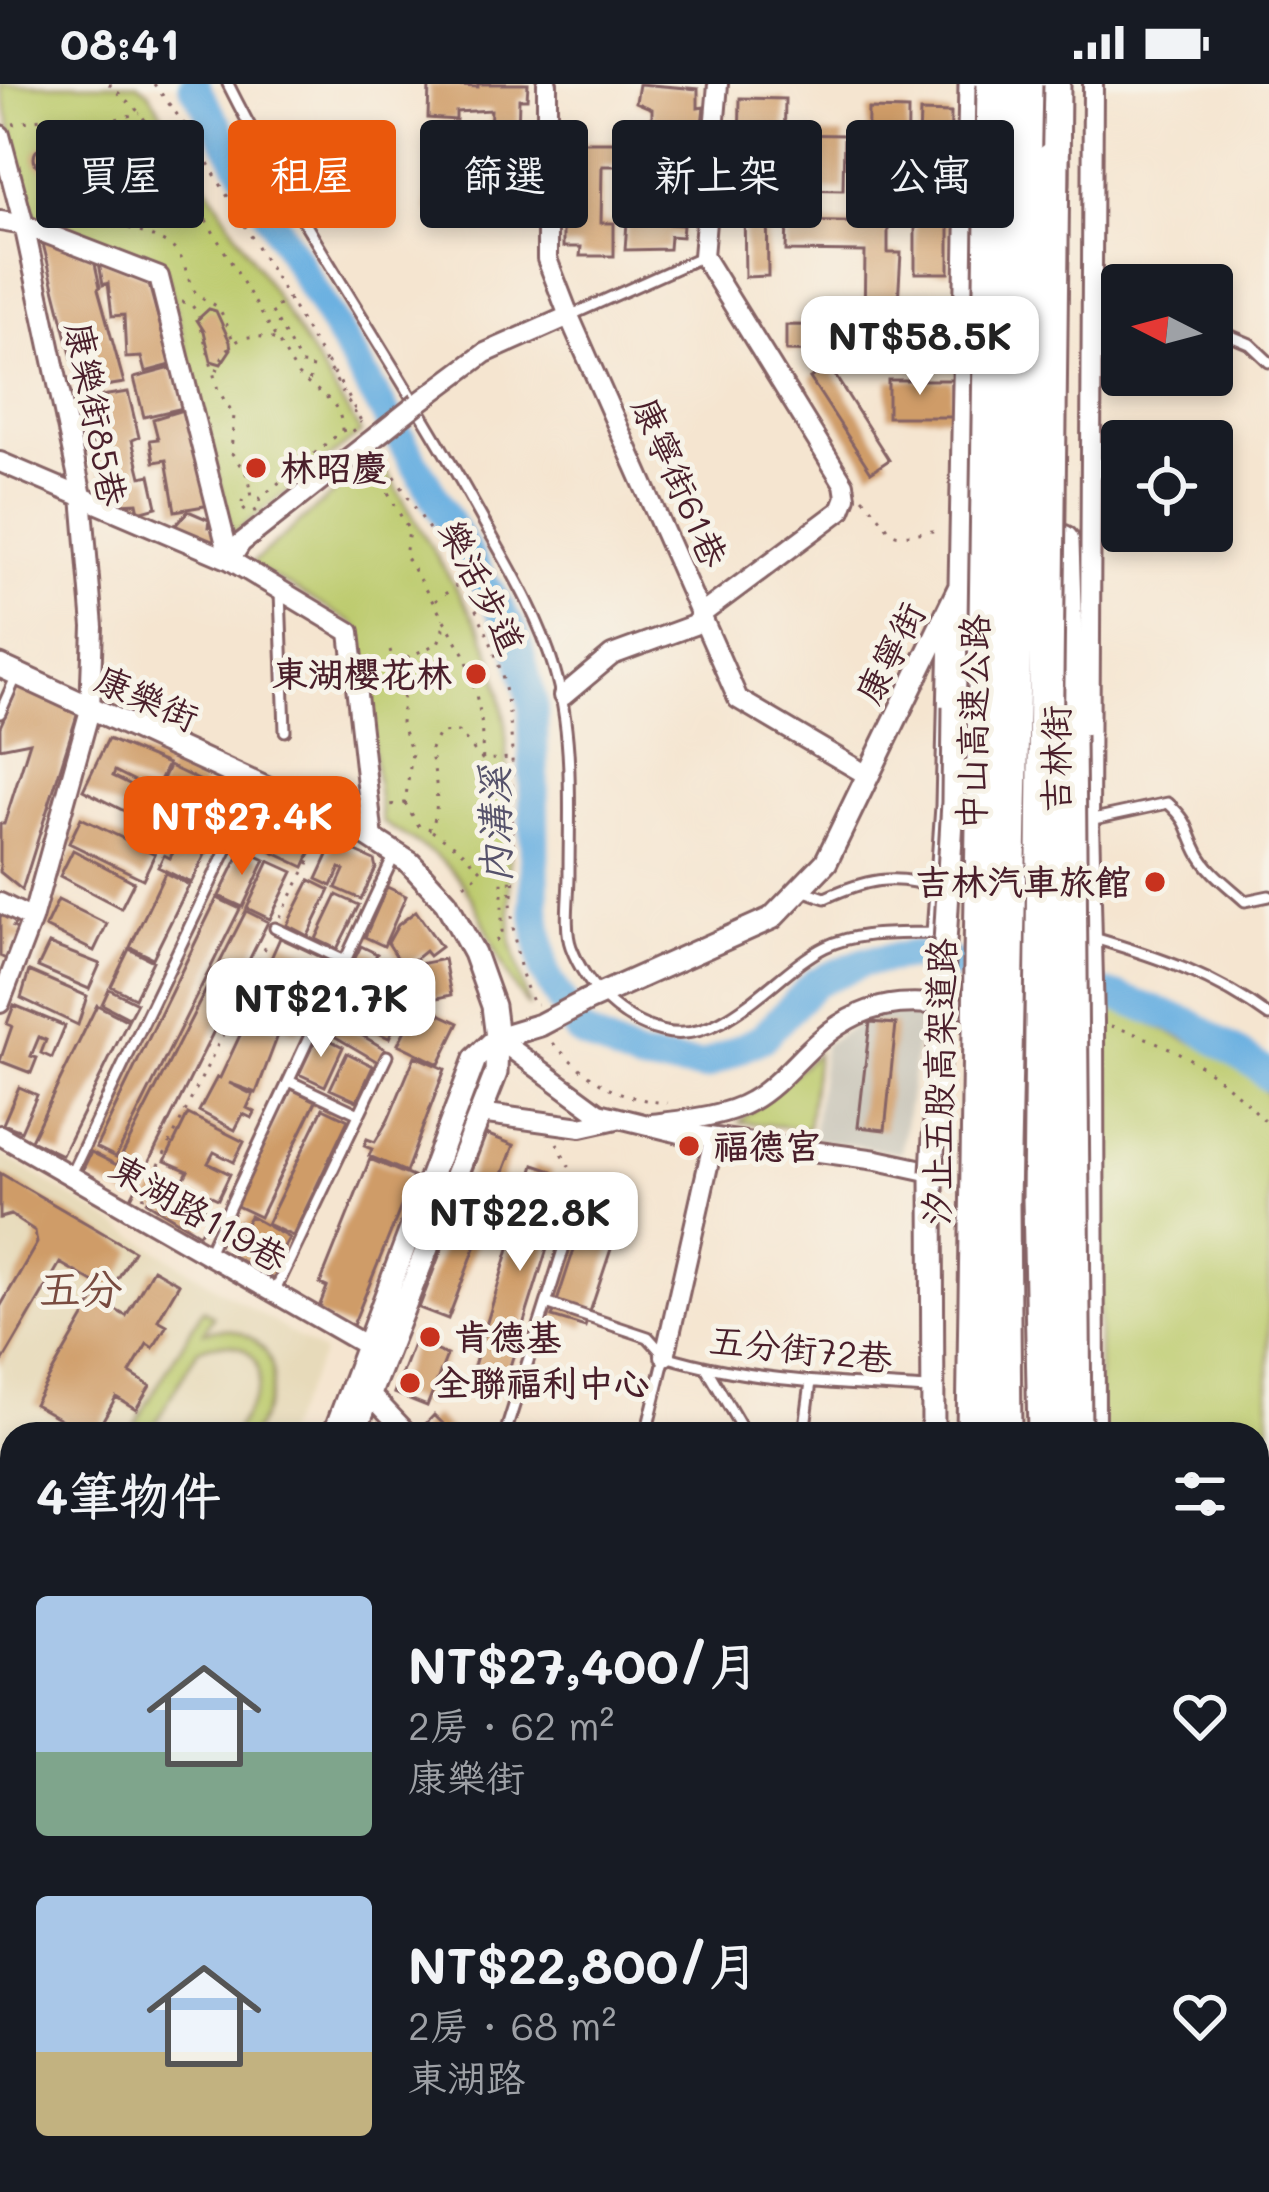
<!DOCTYPE html>
<html lang="zh-TW">
<head>
<meta charset="utf-8">
<style>
	:root { --surface:#171b24; --page:#20242c; --text:#f1f3f6; --muted:#9ea1a6; --accent:#ea580c }
	body { margin:0; font-family:Mali,"LXGW WenKai TC",sans-serif; background:var(--page); color:var(--text); height:100vh; display:flex; flex-direction:column; font-size:45px; white-space:nowrap }
	* { box-sizing:border-box; margin:0 }
	p { font-size:39px; color:var(--muted) }
	.icon { flex:none; width:66px; height:66px; fill:none; stroke:currentColor; stroke-width:2; stroke-linecap:round; stroke-linejoin:round }
	.map { position:relative; flex:1; overflow:hidden }
	.sheet { position:absolute; left:0px; top:1338px; width:1269px; height:771px; display:flex; flex-direction:column; background:var(--surface); border-radius:36px 36px 0 0; box-shadow:0 6px 18px #0003 }
	.sheet>* { flex:none }
	.top-card { position:absolute; left:36px; top:36px; width:1197px; height:108px; display:flex; gap:24px }
	.needle { width:78px; rotate:276deg }
	.tools { position:absolute; left:1101px; top:180px; display:grid; gap:24px }
	.tools a { display:grid; place-items:center; width:132px; height:132px; border-radius:12px; background:var(--surface); box-shadow:0 6px 18px #0003; font-size:60px }
	.price { position:absolute; translate:-50% -102px; padding:0 27px; border-radius:24px; background:#fff; color:#222; font-size:39px; line-height:78px; filter:drop-shadow(0 3px 6px #0008) }
	.price::after { content:''; position:absolute; left:50%; top:72px; width:36px; height:27px; margin-left:-18px; background:inherit; clip-path:polygon(0 0,100% 0,50% 100%) }
	.price.on { background:var(--accent); color:#fff }
	ul { padding:0; list-style:none }
	li { display:flex; align-items:center; gap:36px; height:300px; padding:0 36px }
	li span { display:grid; place-items:center; flex:none; width:336px; height:240px; border-radius:12px; color:#555 }
	li>.icon { margin-inline-start:auto }
	span .icon { width:144px; height:144px; fill:#fffc; stroke-width:1 }
	li b { font-size:51px }
	h2 { display:flex; justify-content:space-between; align-items:center; height:144px; padding:0 36px; font-size:51px }
	.tag { padding:0 42px; border-radius:12px; background:var(--surface); box-shadow:0 6px 18px #0003; font-size:42px; line-height:108px }
	.tag.on { background:var(--accent); color:#fff }
	.status { display:flex; justify-content:space-between; align-items:center; height:84px; padding:0 60px; background:var(--surface); direction:ltr }
	.status svg { height:33px; fill:currentColor }
	.map>svg:first-child { display:block }
	.built { fill:#e7daba }
	.industrial { fill:#c8c4b8 }
	.green { fill:#bcca6c; stroke:#83744c; stroke-width:3 }
	.water { fill:#6bb0e1; stroke:#5a6886; stroke-width:3 }
	.lines { fill:none; stroke-linecap:round; stroke-linejoin:round }
	.river { stroke:#6bb0e1; stroke-width:30 }
	.building { fill:#cf9c68 }
	.service-casing { stroke:#866465; stroke-width:15 }
	.minor-casing { stroke:#866465; stroke-width:24 }
	.tertiary-casing { stroke:#866465; stroke-width:27 }
	.motorway-casing { stroke:#866465; stroke-width:39 }
	.path { stroke:#866465; stroke-width:3; stroke-dasharray:3 9; stroke-linecap:butt }
	.service { stroke:#fff; stroke-width:9 }
	.minor { stroke:#fff; stroke-width:18 }
	.tertiary { stroke:#fff; stroke-width:21 }
	.motorway { stroke:#fff; stroke-width:33 }
	.minor-bridge-casing { stroke:#866465; stroke-width:24; stroke-linecap:butt }
	.tertiary-bridge-casing { stroke:#866465; stroke-width:27; stroke-linecap:butt }
	.motorway-bridge-casing { stroke:#866465; stroke-width:39; stroke-linecap:butt }
	.minor-bridge { stroke:#fff; stroke-width:18 }
	.tertiary-bridge { stroke:#fff; stroke-width:21 }
	.motorway-bridge { stroke:#fff; stroke-width:33 }
	.poi-dot { fill:#c8321e; stroke:#f7f3e8; stroke-width:4.5 }
	.labels { text-anchor:middle; stroke-width:10; stroke-linejoin:round; paint-order:stroke }
	.street-label { font-size:36px; fill:#4a1f2b; stroke:#f7f3e8 }
	.poi-label { font-size:36px; font-weight:bold; fill:#4a1f2b; stroke:#f7f3e8; text-anchor:start }
	.water-label { font-size:39px; font-style:italic; fill:#56526b; stroke:#f7f3e8 }
	.quarter-label { font-size:42px; fill:#794b40; stroke:#f7f3e8 }
</style>
</head>
<body>
<div class="status"><b>08:41</b><svg viewBox="0 0 49 12"><path d="M0 12V9h3v3zM5 12V6h3v6zM10 12V3h3v9zM15 12V0h3v12zM26 1h20v11H26zM47 4h2v5h-2z"/></svg></div>
<div class="map">
<svg width="1269" height="2108" viewBox="0 0 1269 2108">
	<rect width="100%" height="100%" fill="#f7f3e8"/>
	<filter id="ink" filterUnits="userSpaceOnUse"><feTurbulence type="fractalNoise" baseFrequency=".00833" numOctaves="2"/><feDisplacementMap in="SourceGraphic" scale="24" xChannelSelector="R" yChannelSelector="G"/><feConvolveMatrix kernelMatrix="1 2 1 2 8 2 1 2 1" color-interpolation-filters="sRGB"/></filter>
	<filter id="wash" filterUnits="userSpaceOnUse"><feTurbulence type="fractalNoise" baseFrequency=".004" numOctaves="4" result="noise"/><feDisplacementMap in="SourceGraphic" scale="48" xChannelSelector="R" yChannelSelector="G"/><feGaussianBlur stdDeviation="2.7" result="paint"/><feColorMatrix in="noise" values="0 0 0 0 0 0 0 0 0 0 0 0 0 0 0 0 0 1.4 0 .05"/><feComposite in="paint" operator="in"/></filter>
	<g filter="url(#wash)">
		<rect width="100%" height="100%" fill="#f5e5d0"/>
		<path class="built" d="M0,1069L323,1269L284,1350H12V1394L0,1386Z"/>
		<path class="industrial" d="M889,928L922,930L901,1069L813,1055L824,961L866,935Z"/>
		<path class="green" d="M0,0H137L148,7L361,349L233,450L166,187L34,135Z
			M377,372L482,548L494,579L506,641L511,858L529,923C496,885 489,835 460,796C442,771 408,755 382,738L357,542L251,480Z
			M1110,922L1232,975L1269,1011V1825L1257,1851V1350H1099L1098,943Z
			M817,969L808,1045L739,1038Z
			M203,1225L213,1232L204,1248C221,1243 235,1244 251,1254C288,1278 271,1319 252,1350H233C242,1334 257,1316 259,1298C262,1261 224,1253 198,1266L149,1350H129Z"/>
		<path class="water" d="M1269,1833V2108H1236L1233,2097H1257V1864Z"/>
		<g class="lines">
			<path class="river" d="M193,0L515,551L533,619L535,823L544,887L579,948L638,976L704,982L762,954L816,898L864,878L912,871L1120,914L1191,940L1259,983L1269,993"/>
		</g>
		<g id="blocks">
			<path class="building" d="M478,0H528L527,15H519L518,49L490,48L491,26L456,28V36L428,34L429,1L478,3Z
				M639,0L698,5V24L704,23L695,102L652,103V25L636,18Z
				M740,14L785,15L784,73H739Z
				M868,25L908,26L907,109H867Z
				M920,28L951,29L949,116L917,115Z
				M789,50L844,51L843,106L788,105Z
				M571,58H617V82H602L601,139H614V172H580L581,163H563V138H571Z
				M34 74a12 12 0 1 1 24 0a12 12 0 1 1-24 0Z
				M493,80L517,81V135H491V128L427,127V89H455V99H493Z
				M643,110L671,111L670,140L683,141L682,153L670,152L669,165L625,166L627,138H642Z
				M767,119L768,192L745,193L744,120Z
				M915,126L949,127V189H915Z
				M787,137L888,139V169H901L895,269L786,267V241L864,242L865,168L786,167Z
				M41,152L93,171L100,203L98,205L124,299L80,306Z
				M98,173L147,193L171,281L145,288L141,273L126,274L124,231L112,232L108,199L103,201Z
				M209,225L216,227L230,258L231,265L221,280L211,277L204,247L197,236Z
				M829,282L889,376L871,388L810,294Z
				M171,284L183,324L144,333L134,294Z
				M888,296H952V333H888Z
				M128,308L139,353L132,356L141,393L150,391L157,423L139,428L137,419L119,420L116,408L121,406L105,409L89,346L103,345L93,330L103,327L101,312Z
				M186,325L210,421L175,427L166,376L154,378L150,356L158,355L153,335Z
				M188,427L209,436L208,443L219,446L217,463L174,443Z
				M20,598L79,625L22,806L0,788V740H4L30,658L0,664V643Z
				M108,655L168,680L155,707L115,687L113,692L154,712L142,736L83,706Z
				M169,682L205,699L191,727L156,710Z
				M216,700L241,712L223,749L217,746L191,799L158,783L164,771L170,774L174,766L165,762L178,734L190,739L192,734L198,737Z
				M258,720L319,750L304,783L249,757L253,750L245,746Z
				M81,734L155,770L143,795L69,759Z
				M334,758L374,776L376,784L361,815L336,804L344,786L340,784L332,802L317,795Z
				M242,765L265,776L243,823L219,812Z
				M73,766L134,798L121,824L60,792Z
				M269,777L293,788L270,835L247,824Z
				M165,789L189,801L153,874L130,863Z
				M310,796L330,806L308,852L287,841Z
				M387,803L406,812L384,862L365,853Z
				M337,811L359,821L337,865L316,855Z
				M217,814L240,825L116,1073L96,1063Z
				M58,816L107,840L94,867L45,843Z
				M0,819L18,835L13,843L24,849L20,859L14,855L6,875L0,872Z
				M246,827L268,838L131,1114L81,1089L91,1068L117,1081Z
				M416,827L441,863L429,872L425,867L404,884L388,859L398,841Z
				M280,854L327,876L311,908L288,897L269,936L248,926Z
				M49,860L100,880L89,905L38,883Z
				M361,862L377,870L375,874L385,879L383,883L396,890L393,897L400,904L395,927L374,917L379,906L347,890Z
				M129,865L153,877L135,914L111,902Z
				M444,875L451,911L428,916L420,880Z
				M29,887L87,912L78,941L21,914Z
				M293,903L314,912L297,949L276,939Z
				M109,905L137,919L129,934L102,920Z
				M340,906L398,934L389,954L331,926Z
				M418,920L459,939L439,980L398,960Z
				M14,921L65,942L52,974L41,969L46,956L39,953L31,972L37,974L31,989L0,977L12,942L7,940Z
				M97,921L128,937L62,1071L31,1056Z
				M249,932L280,946L256,1009L229,999L253,1011L247,1024L255,1028L252,1034L243,1030L235,1046L199,1027L217,993L220,994Z
				M336,936L385,965L378,978L329,949Z
				M870,938L896,940L885,1046L858,1043Z
				M318,950L343,963L325,1002L299,990Z
				M347,969L373,982L357,1017L330,1005Z
				M415,972L445,985L406,1088L369,1072L372,1065L364,1062L367,1055L375,1058L388,1036Z
				M19,1003L37,1011L21,1047L3,1040Z
				M291,1005L316,1017L260,1133L235,1121Z
				M323,1024L348,1036L293,1152L267,1140Z
				M188,1030L244,1058L234,1078L214,1068L208,1079L230,1090L218,1115L182,1098L188,1087L165,1077Z
				M486,1050L514,1061L448,1235L419,1224Z
				M370,1075L413,1093L351,1246L316,1231L327,1203L320,1200Z
				M534,1081L552,1087L549,1097L559,1100L555,1112L563,1114L506,1295L473,1285Z
				M0,1089L134,1167L110,1208L60,1179L0,1282V1223L37,1159L35,1147L11,1131L0,1134Z
				M160,1097L212,1129L199,1150L147,1118Z
				M589,1119L612,1127L609,1138L619,1141L585,1243L552,1233Z
				M250,1132L289,1154L275,1179L280,1182L273,1195L233,1172L241,1160L236,1157L242,1146L236,1143L239,1138L245,1141Z
				M153,1185L179,1200L158,1236L167,1241L153,1264L147,1260L130,1289L150,1302L136,1325L116,1313L95,1350H57L64,1337L34,1320L95,1214L126,1232Z
				M414,1258L447,1271L427,1322L394,1309Z
				M434,1331L454,1350H416Z
				M50,2097H88L87,2108H49Z
				M138,2097H176L175,2108H137Z"/>
		</g>
	</g>
	<g filter="url(#ink)">
		<use href="#blocks" fill-opacity="0" stroke="#866465" stroke-width="3"/>
		<g class="lines">
			<g class="service-casing">
				<path id="service" d="M228,0C301,146 396,279 475,422C504,475 537,526 554,584C574,650 569,723 569,791C569,812 564,844 571,863C586,903 620,936 661,947C723,964 776,887 825,863C858,847 896,850 932,849L941,722L945,546
					M569,232L701,173
					M1090,243L1122,241
					M1212,244L1250,260L1269,278
					M280,508L285,647
					M0,629L17,591
					M1089,736L1168,719C1191,740 1185,743 1198,768C1208,788 1230,803 1245,817L1269,812
					M802,806L825,814C862,797 894,788 934,804
					M275,844L345,877
					M1094,854C1158,873 1215,892 1269,932
					M289,997L359,1030
					M71,1090L258,700
					M207,1171L395,770
					M273,1211L387,972
					M549,1220L648,1253L665,1272
					M665,1272C751,1298 842,1300 932,1305
					M707,1285L745,1350
					M505,1350L575,1128
					M646,1350L665,1272
					M804,1350L811,1298
					M370,2108L373,2097"/>
			</g>
			<g class="minor-casing">
				<path id="minor" d="M547,0V175L569,232
					M1093,0L1089,736L1094,937L1095,1350
					M0,51L24,141L82,412L93,543L90,626L32,835L0,919
					M0,137L24,141L159,193L230,476
					M418,319L485,269L569,232L738,615L867,691
					M0,378L230,476L350,548L373,755
					M230,476L241,459L369,358
					M563,612L612,571L694,541L703,529L841,426L846,413L844,400L703,172L718,0
					M0,819L32,835
					M497,954L599,1029L680,1049L877,1076L932,1088
					M480,1029L581,1043L617,1035
					M652,1040C683,1036 724,1033 751,1017C778,1002 798,974 821,955C874,908 924,917 988,928
					M0,1051L367,1262L371,1311L408,1350
					M665,1272L714,1055
					M0,1413L12,1420
					M0,1605L12,1611
					M0,1810L12,1802
					M0,1928L12,1929
					M896,2097L898,2108
					M469,2108L472,2097
					M795,2108L804,2097"/>
			</g>
			<g class="tertiary-casing">
				<path id="tertiary" d="M0,582L365,750L410,779L446,818L474,869L493,922L497,954L496,989L354,1350
					M954,622L959,514
					M586,917L772,834L826,778L960,502L970,0
					M932,1088L933,1350
					M334,1350L475,975L497,954L540,941
					M104,2108L106,2097
					M123,2108L125,2097"/>
			</g>
			<g class="motorway-casing">
				<path id="motorway" d="M1052,100L1053,0
					M1062,458L1068,651
					M982,2097V2108
					M1015,2097L1016,2108
					M1061,2097L1062,2108
					M1091,2097V2108"/>
			</g>
			<path class="path" d="M109,0L140,29L158,55L298,291C318,311 342,314 342,347L259,415
				M154,0L188,45L361,339
				M13,40C27,38 47,31 60,38C74,46 79,101 96,122C116,146 145,146 169,161C188,173 184,194 196,209C202,217 213,218 218,224C225,232 229,248 234,258
				M74,51H93L108,37L140,29
				M290,215L271,226L301,280L312,281L309,300
				M182,218L190,219L197,228L218,306L234,331L231,368L248,392L252,410
				M327,278L342,302
				M217,287C227,255 246,247 277,256
				M348,312L362,339
				M342,347L352,344L355,348
				M382,372C425,442 490,527 506,609C525,712 490,822 533,920H538
				M371,377L409,447L405,472L464,569L470,586L481,632L485,728L502,748V854L492,858
				M242 419a9 9 0 1 1 18 0a9 9 0 1 1-18 0Z
				M863,414C904,456 875,454 941,446
				M435,517L456,502
				M390,566L403,615L401,639L412,669L405,719L390,721
				M396,579L438,559L443,547L442,534
				M405,719L419,742L431,745C441,724 436,689 430,667L439,649L458,648L483,676L510,674
				M512,745L514,776
				M432,747L460,765L482,787L461,803
				M513,812L514,783
				M280,833L323,752
				M1111,942C1181,963 1218,988 1269,1041
				M553,959C587,995 617,1015 667,1019
				M557,1059L574,1092L577,1116
				M143,1114L268,858
				M1257,1625L1269,1599
				M1257,1734L1269,1704
				M1126,2097L1127,2108
				M1179,2097L1180,2108
				M507,2101L538,2108
				M306,2108L308,2097"/>
			<use href="#service" class="service"/>
			<use href="#minor" class="minor"/>
			<use href="#tertiary" class="tertiary"/>
			<use href="#motorway" class="motorway"/>
			<g class="minor-bridge-casing">
				<path id="minor-bridge" d="M369,358L418,319"/>
			</g>
			<g class="tertiary-bridge-casing">
				<path id="tertiary-bridge" d="M540,941L586,917
					M932,1088L953,718L954,622"/>
			</g>
			<g class="motorway-bridge-casing">
				<path id="motorway-bridge" d="M1068,651L1074,1350
					M974,1350L994,0
					M1004,1350L1002,1118L1025,0
					M1045,1350L1040,1115L1052,75"/>
			</g>
			<use href="#minor-bridge" class="minor-bridge"/>
			<use href="#tertiary-bridge" class="tertiary-bridge"/>
			<use href="#motorway-bridge" class="motorway-bridge"/>
		</g>
	</g>
	<g class="poi-dot">
		<circle cx="256" cy="384" r="12"/>
		<circle cx="476" cy="590" r="12"/>
		<circle cx="1155" cy="798" r="12"/>
		<circle cx="689" cy="1062" r="12"/>
		<circle cx="430" cy="1253" r="12"/>
		<circle cx="410" cy="1299" r="12"/>
	</g>
	<g class="labels">
		<g class="street-label">
			<text transform="translate(96 330) rotate(79)" y="13">康樂街85巷</text>
			<text transform="translate(680 398) rotate(66)" y="13">康寧街61巷</text>
			<text transform="translate(482 503) rotate(63)" y="13">樂活步道</text>
			<text transform="translate(890 569) rotate(-63)" y="13">康寧街</text>
			<text transform="translate(147 614) rotate(24)" y="13">康樂街</text>
			<text transform="translate(973 638) rotate(-89)" y="13">中山高速公路</text>
			<text transform="translate(1056 675) rotate(-90)" y="13">吉林街</text>
			<text transform="translate(939 998) rotate(-89)" y="13">汐止五股高架道路</text>
			<text transform="translate(199 1129) rotate(30)" y="13">東湖路119巷</text>
			<text transform="translate(801 1265) rotate(6)" y="13">五分街72巷</text>
		</g>
		<g class="poi-label">
			<text x="280" y="397">林昭慶</text>
			<text x="452" y="603" text-anchor="end">東湖櫻花林</text>
			<text x="1131" y="811" text-anchor="end">吉林汽車旅館</text>
			<text x="713" y="1075">福德宮</text>
			<text x="454" y="1266">肯德基</text>
			<text x="434" y="1312">全聯福利中心</text>
		</g>
		<g class="water-label">
			<text transform="translate(495 741) rotate(-91)" y="14">內溝溪</text>
		</g>
		<g class="quarter-label">
			<text x="81" y="1220">五分</text>
		</g>
	</g>
</svg>
<div class="tools">
<a><svg class="needle" viewBox="-14 -14 28 28"><path d="M0-13l5 13h-10z" fill="#e53935"/><path d="M0 13l5-13h-10z" fill="#9ea1a6"/></svg></a>
<a><svg class="icon" aria-label="locate" viewBox="0 0 24 24"><circle cx="12" cy="12" r="6"/><path d="M12 2v4M12 18v4M2 12h4M18 12h4"/></svg></a>
</div>
<b class="price" style="left:920px;top:314px">NT$58.5K</b>
<b class="price on" style="left:242px;top:794px">NT$27.4K</b>
<b class="price" style="left:321px;top:976px">NT$21.7K</b>
<b class="price" style="left:520px;top:1190px">NT$22.8K</b>
<div class="top-card">
<a class="tag">買屋</a>
<a class="tag on">租屋</a>
<a class="tag">篩選</a>
<a class="tag">新上架</a>
<a class="tag">公寓</a>
</div>
<section class="sheet">
<h2>4筆物件<svg class="icon" aria-label="filters" viewBox="0 0 24 24"><path d="M4 7h16M4 17h16"/><circle cx="9" cy="7" r="2"/><circle cx="15" cy="17" r="2"/></svg></h2>
<ul>
<li><span style="background:linear-gradient(#a9c7e8 65%,#7fa58c 0)"><svg class="icon" aria-label="home" viewBox="0 0 24 24"><path d="M3 11l9-7 9 7M6 9v11h12V9"/></svg></span><div><b>NT$27,400/月</b><p>2房 · 62 m²</p><p>康樂街</p></div><svg class="icon" aria-label="heart" viewBox="0 0 24 24"><path d="M12 20l-8-8c-3-5 5-10 8-4 3-6 11-1 8 4z"/></svg></li>
<li><span style="background:linear-gradient(#a9c7e8 65%,#c2b280 0)"><svg class="icon" aria-label="home" viewBox="0 0 24 24"><path d="M3 11l9-7 9 7M6 9v11h12V9"/></svg></span><div><b>NT$22,800/月</b><p>2房 · 68 m²</p><p>東湖路</p></div><svg class="icon" aria-label="heart" viewBox="0 0 24 24"><path d="M12 20l-8-8c-3-5 5-10 8-4 3-6 11-1 8 4z"/></svg></li>
</ul>
</section>
</div>
</body>
</html>
